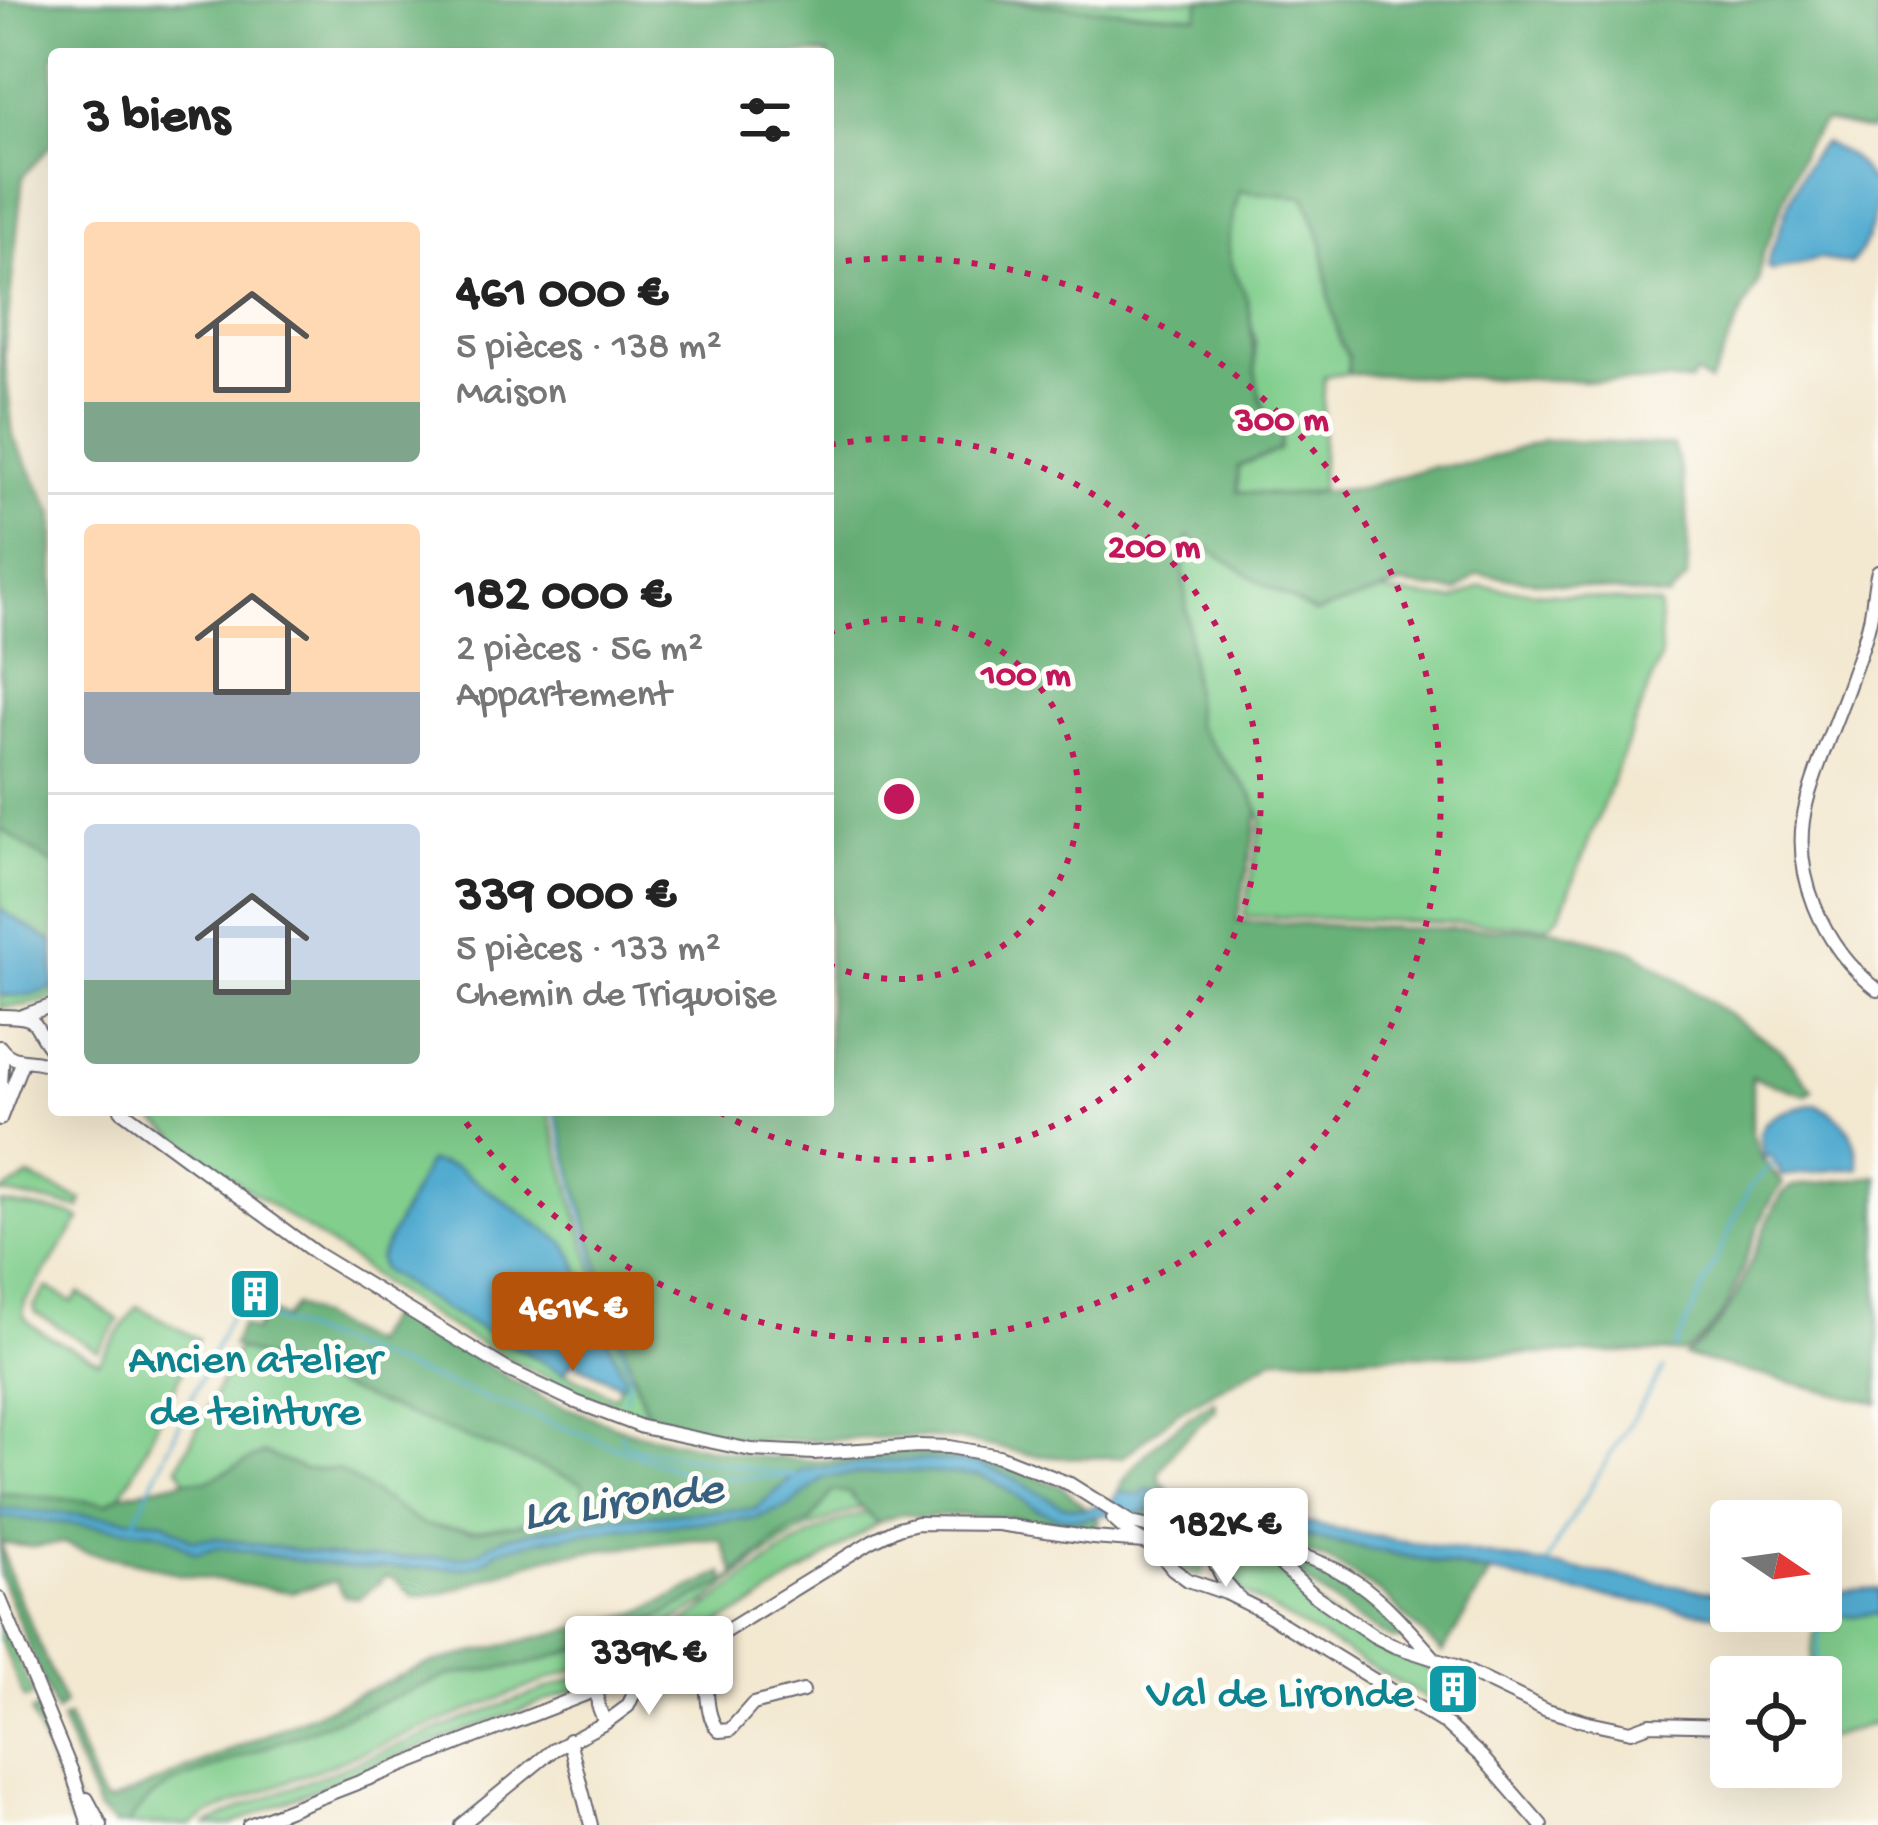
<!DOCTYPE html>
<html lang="fr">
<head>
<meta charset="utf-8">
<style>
	:root { --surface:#fff; --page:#f6f6f6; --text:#222; --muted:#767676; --line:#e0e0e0; --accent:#b45309 }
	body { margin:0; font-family:"Gochi Hand",sans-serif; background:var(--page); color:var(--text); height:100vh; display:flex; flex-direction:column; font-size:45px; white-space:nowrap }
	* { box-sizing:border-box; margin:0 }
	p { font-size:39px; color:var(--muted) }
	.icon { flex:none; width:66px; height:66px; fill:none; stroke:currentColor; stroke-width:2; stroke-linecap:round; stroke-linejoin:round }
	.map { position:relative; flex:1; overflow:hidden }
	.details { position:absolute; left:48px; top:48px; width:786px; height:1068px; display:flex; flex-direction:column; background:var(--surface); border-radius:12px; box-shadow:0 12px 48px #0002 }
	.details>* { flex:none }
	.needle { width:78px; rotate:103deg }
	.fabs { position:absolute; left:1710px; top:1500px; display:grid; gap:24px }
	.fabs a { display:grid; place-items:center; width:132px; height:132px; border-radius:12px; background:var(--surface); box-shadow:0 12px 48px #0002; font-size:60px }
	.price { position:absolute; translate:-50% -102px; padding:0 27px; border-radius:12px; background:#fff; color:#222; font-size:39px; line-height:78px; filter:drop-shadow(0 3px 6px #0008) }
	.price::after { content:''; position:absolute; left:50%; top:72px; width:36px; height:27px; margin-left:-18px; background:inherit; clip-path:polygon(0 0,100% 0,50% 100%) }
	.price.current { background:var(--accent); color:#fff }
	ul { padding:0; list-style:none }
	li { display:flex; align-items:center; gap:36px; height:300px; padding:0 36px }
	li+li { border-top:3px solid var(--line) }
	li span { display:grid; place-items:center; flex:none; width:336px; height:240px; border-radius:12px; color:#555 }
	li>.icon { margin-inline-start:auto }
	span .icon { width:144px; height:144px; fill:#fffc; stroke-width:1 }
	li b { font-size:51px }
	h2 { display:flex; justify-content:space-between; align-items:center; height:144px; padding:0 36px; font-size:51px }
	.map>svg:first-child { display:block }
	.green { fill:#81ce8d; stroke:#527864; stroke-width:3; fill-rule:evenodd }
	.forest { fill:#68b178; stroke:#456a5a; stroke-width:3 }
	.water { fill:#53acd0; stroke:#3a6786; stroke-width:3 }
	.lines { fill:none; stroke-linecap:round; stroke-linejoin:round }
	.stream { stroke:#53acd0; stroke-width:3 }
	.minor-casing { stroke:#6b676f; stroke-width:16 }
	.minor { stroke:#fff; stroke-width:12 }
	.ring { fill:none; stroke:#c2185b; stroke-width:6; stroke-dasharray:6 12 }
	.labels { text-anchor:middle; stroke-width:10; stroke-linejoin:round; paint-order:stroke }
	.culture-label { font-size:45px; fill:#0d838f; stroke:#fdfcf7 }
	.water-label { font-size:48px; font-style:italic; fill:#38607e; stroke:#fdfcf7 }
	.centre { fill:#c2185b; stroke:#fdfcf7; stroke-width:6 }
	.ring-label { font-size:36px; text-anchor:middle; font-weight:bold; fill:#c2185b; stroke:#fdfcf7; stroke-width:10; stroke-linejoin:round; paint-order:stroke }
</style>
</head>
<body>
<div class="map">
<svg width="1878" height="1825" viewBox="0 0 1878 1825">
	<rect width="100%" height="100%" fill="#fdfcf7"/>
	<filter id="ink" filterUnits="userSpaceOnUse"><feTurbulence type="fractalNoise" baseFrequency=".00833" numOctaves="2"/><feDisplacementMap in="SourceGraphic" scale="24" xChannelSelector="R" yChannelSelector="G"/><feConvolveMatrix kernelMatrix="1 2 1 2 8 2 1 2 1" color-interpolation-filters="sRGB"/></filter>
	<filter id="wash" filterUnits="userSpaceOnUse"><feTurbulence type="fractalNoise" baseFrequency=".004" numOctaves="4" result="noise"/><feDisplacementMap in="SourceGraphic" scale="48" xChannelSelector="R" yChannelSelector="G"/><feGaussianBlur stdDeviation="2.7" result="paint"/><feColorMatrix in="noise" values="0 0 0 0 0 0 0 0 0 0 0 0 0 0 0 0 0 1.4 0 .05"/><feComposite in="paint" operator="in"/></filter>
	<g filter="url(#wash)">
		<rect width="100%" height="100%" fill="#f3e8d0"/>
		<path class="green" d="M983,0H1200L1197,16Z
			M1239,191L1304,197L1322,240L1329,296L1341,344L1348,356V374L1324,376L1321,490L1285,495L1238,492V466L1279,450L1255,381V341L1245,294L1230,262L1228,240Z
			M1188,535L1257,580L1315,613L1381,592L1454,600L1481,586L1659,605L1661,656L1560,915L1548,926L1244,916L1262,819L1252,795L1196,726L1182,553Z
			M0,820L54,859V997C37,1006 19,1005 0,1008Z
			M142,1110H548L588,1252L628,1374L631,1371L649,1419C555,1385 463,1340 380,1282C370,1275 362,1266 351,1259C280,1212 209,1164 142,1110ZM572,1362L620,1385L615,1397L565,1373Z
			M29,1177L82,1200L80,1208L0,1193Z
			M0,1203L70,1214L80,1219L25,1302C24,1311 21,1314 28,1321C40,1335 81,1352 99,1361L137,1306L198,1339L132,1476L120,1495L107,1503L0,1493Z
			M47,1287L72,1302L79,1293L119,1320L98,1351L36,1313L34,1306Z
			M246,1332L590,1477V1513L473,1531L423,1525L322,1488L186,1480L178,1467Z
			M832,1491L849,1493L861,1507L802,1531L758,1561L705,1603L624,1650L253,1795L205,1816L192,1825H128C140,1804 153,1795 174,1783L450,1675L526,1665L626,1634L726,1582L790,1531L810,1522Z
			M867,1512L877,1523L756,1604L637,1667L357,1771L231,1825H205L244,1806C322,1776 399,1745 476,1715C533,1693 593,1674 647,1645C723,1605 782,1535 867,1512Z
			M1175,1537C1190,1541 1197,1545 1205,1558L1202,1574C1186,1577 1173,1561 1168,1547Z
			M1238,1546L1260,1553L1340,1624L1388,1650L1425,1665L1443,1678L1427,1699L1233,1587C1223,1571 1217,1563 1229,1547Z
			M1878,1614V1722L1825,1739L1821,1720V1677H1810L1814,1630L1838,1628V1615Z
			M0,1616L33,1696L25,1699L0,1638Z
			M40,1709L79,1811L82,1825H72L63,1793L31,1712Z"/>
		<path class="forest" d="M0,0H983L1197,16L1200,0H1878V117L1870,131L1825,122L1805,146L1762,256L1758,284L1742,312L1710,383L1695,374L1691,381L1627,382L1348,374V356L1341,344L1329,296L1322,240L1305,197L1239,191C1235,209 1228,229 1229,247C1229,267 1242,282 1247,300C1257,344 1248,404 1282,434L1279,450L1238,466V492L1285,495L1362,488L1430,467L1474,463L1544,440L1673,446C1689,490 1690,533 1687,579L1667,598L1477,574L1457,592L1401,585L1315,613L1257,580L1189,536L1182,553L1196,726L1252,795L1259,810L1237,921L1396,928L1552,929L1636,952L1781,1050L1813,1089L1806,1095L1752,1077V1134L1761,1158L1783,1183C1741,1235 1746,1314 1684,1352L1276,1357L1178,1412L1123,1457C1091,1457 1054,1460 1022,1453C993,1446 962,1440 932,1438C833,1433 747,1457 649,1419L609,1302L555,1110H828V54H54V142L23,176L4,354L13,437L54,514V866L0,828Z
			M1878,1176V1404L1685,1356C1745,1314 1747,1251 1783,1193L1793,1186Z
			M295,1305L369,1344L392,1309L548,1401L632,1432L748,1456L820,1461L905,1452L974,1457L1002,1464L1063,1487L1099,1521L1097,1527L1088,1528L1004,1517L950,1515L919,1518L904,1513L877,1523L849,1493L833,1491L810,1522L790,1531L735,1573L721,1540L694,1539L550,1556L444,1593L413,1597L396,1580L386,1576L359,1598L344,1596L336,1581L291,1592L177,1574L149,1565L86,1552L64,1543L31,1547L1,1543L9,1573L64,1704L56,1712L0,1575V1493L107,1503L120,1495L186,1480L207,1481L264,1453L303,1469L338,1470L423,1525L473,1531L589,1513L582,1483L232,1346L241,1325L255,1331L266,1309L284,1319Z
			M1214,1401L1216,1409L1176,1447L1159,1473L1161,1482L1169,1490L1122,1511L1112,1502C1119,1491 1124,1479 1132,1469C1154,1442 1185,1419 1214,1401Z
			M1170,1509L1213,1516L1490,1574L1442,1653L1382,1594L1329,1560L1297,1551L1129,1521L1139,1512Z
			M1308,1563C1345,1572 1378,1605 1405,1631L1404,1640L1392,1639L1353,1617L1300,1577L1299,1571Z
			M723,1573L726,1582L626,1634L526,1665L450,1675L174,1783C153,1795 140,1804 128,1825H115L99,1811L61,1720L68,1717L98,1792L104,1802H111L428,1664L638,1613Z"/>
		<path class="water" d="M1824,143C1841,151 1859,160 1867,178L1878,183C1878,209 1869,246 1850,264L1820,259L1772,271L1767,268L1769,257C1780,230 1802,157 1824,143Z
			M0,909L54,943V987C36,996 20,997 0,995Z
			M1815,1104C1846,1116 1857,1136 1859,1167L1782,1176L1772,1157H1764C1763,1149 1760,1142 1760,1135C1762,1113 1798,1108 1815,1104Z
			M428,1162L455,1167L565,1243L574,1258L625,1379L622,1385L572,1362L564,1373L439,1307L382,1270L379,1259Z
			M929,1460L979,1464L1004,1474L1063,1506L1083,1509L1111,1503L1118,1492L1141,1495L1146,1489L1360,1534L1731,1595V1611H1821V1593L1878,1589V1614L1851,1616L1817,1611L1711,1614L1540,1586L1510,1577L1170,1509L1139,1512L1132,1516L1123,1512L1077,1519L1057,1517L1036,1509L997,1483L979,1475L893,1471L856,1474L825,1477L791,1505L757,1518L611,1529L544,1539L499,1550L483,1563L465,1568H348L220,1547L196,1553C181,1546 172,1535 157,1532L0,1517V1509L163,1521L192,1540L215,1538L352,1559L463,1557L481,1552L489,1545L506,1537L610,1517L755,1509L802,1470L888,1461Z"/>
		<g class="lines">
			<path class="stream" d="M554,1110L598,1274L628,1368L630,1378L625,1398
				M260,1315L700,1478L795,1477
				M1675,1349L1749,1188L1777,1159
				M621,1433L622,1441L634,1448L795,1476
				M135,1520L233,1309
				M1545,1568L1556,1544L1663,1369
				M1815,1677L1821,1613"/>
		</g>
	</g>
	<g filter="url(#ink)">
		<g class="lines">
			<g class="minor-casing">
				<path id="minor" d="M1878,571C1874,584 1874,595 1872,608C1869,632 1859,656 1851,679C1837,720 1818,760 1807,801C1788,871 1823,948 1878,990
					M0,1016C47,1016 28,1025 54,1052
					M22,1016L54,1005
					M0,1047C14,1067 32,1055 54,1067
					M0,1101L3,1052
					M121,1110L317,1254L508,1370L576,1402L642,1427L751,1450L814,1453L919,1446L949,1447L999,1456L1070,1484L1132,1523L1195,1537L1207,1546L1223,1579L1240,1599
					M0,1119L23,1060
					M1113,1519L1130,1534L1156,1549L1173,1569L1188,1580L1226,1593L1262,1611L1447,1725L1482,1757L1541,1825
					M1196,1537L1240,1540L1260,1546
					M0,1599L72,1772L89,1825
					M700,1647C711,1673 701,1713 719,1731L730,1730L753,1704L803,1691
					M1437,1661C1379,1596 1351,1562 1260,1546L1314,1595L1374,1636L1394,1646L1456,1666L1547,1710L1584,1721L1631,1731L1650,1724L1731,1726
					M597,1691L598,1705L605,1723
					M569,1740L591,1825
					M87,1799L101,1825
					M249,1825L671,1661L700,1647L872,1541L898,1528L917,1523L998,1524L1093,1538L1144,1542
					M461,1825L553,1750L605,1723L628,1706L643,1674"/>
			</g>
			<use href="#minor" class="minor"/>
		</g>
	</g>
	<g class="ring">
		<path d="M829 633A180 180 0 1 1 829 965"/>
		<path d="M830 445A361 361 0 1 1 716 1110"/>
		<path d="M828 263A541 541 0 1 1 459 1113"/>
	</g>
	<defs>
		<g id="building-square" transform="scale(2.7)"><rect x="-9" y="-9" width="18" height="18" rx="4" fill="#0f9aa8" stroke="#fdfcf7"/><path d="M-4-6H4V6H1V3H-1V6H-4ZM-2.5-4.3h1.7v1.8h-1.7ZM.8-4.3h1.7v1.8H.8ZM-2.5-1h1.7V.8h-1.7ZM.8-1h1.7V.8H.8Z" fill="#fff"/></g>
	</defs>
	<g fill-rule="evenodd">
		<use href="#building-square" x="255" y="1294"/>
		<use href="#building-square" x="1453" y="1689"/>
	</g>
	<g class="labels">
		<g class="culture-label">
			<text x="255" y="1371">Ancien atelier<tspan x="255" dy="52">de teinture</tspan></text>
			<text x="1414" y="1705" text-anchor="end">Val de Lironde</text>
		</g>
		<g class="water-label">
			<text transform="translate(622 1497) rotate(-8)" y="17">La Lironde</text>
		</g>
	</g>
	<circle cx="899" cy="799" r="18" class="centre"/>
	<g class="ring-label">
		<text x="1282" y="429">300 m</text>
		<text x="1154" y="556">200 m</text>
		<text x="1026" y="684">100 m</text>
	</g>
</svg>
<div class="fabs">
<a><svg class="needle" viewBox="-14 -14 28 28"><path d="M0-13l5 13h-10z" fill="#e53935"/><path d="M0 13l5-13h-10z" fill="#767676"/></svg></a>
<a><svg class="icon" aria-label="locate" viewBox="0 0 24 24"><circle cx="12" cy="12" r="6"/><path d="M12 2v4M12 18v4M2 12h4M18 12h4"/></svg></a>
</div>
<b class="price current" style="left:573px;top:1374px">461K €</b>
<b class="price" style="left:1226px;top:1590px">182K €</b>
<b class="price" style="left:649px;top:1718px">339K €</b>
<section class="details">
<h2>3 biens<svg class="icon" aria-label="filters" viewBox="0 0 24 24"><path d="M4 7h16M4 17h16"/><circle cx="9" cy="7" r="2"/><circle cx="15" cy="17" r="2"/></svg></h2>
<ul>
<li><span style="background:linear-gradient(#ffd9b3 75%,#7fa58c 0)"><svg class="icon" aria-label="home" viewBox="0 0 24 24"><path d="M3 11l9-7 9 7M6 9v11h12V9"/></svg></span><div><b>461 000 €</b><p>5 pièces · 138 m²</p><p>Maison</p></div></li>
<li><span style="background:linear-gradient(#ffd9b3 70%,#9aa5b1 0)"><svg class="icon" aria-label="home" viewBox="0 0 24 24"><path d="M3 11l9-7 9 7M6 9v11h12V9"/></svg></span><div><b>182 000 €</b><p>2 pièces · 56 m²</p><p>Appartement</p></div></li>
<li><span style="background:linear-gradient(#c9d6e8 65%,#7fa58c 0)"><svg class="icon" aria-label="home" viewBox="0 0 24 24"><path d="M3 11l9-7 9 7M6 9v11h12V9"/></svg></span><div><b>339 000 €</b><p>5 pièces · 133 m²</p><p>Chemin de Triquoise</p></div></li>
</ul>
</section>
</div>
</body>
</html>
